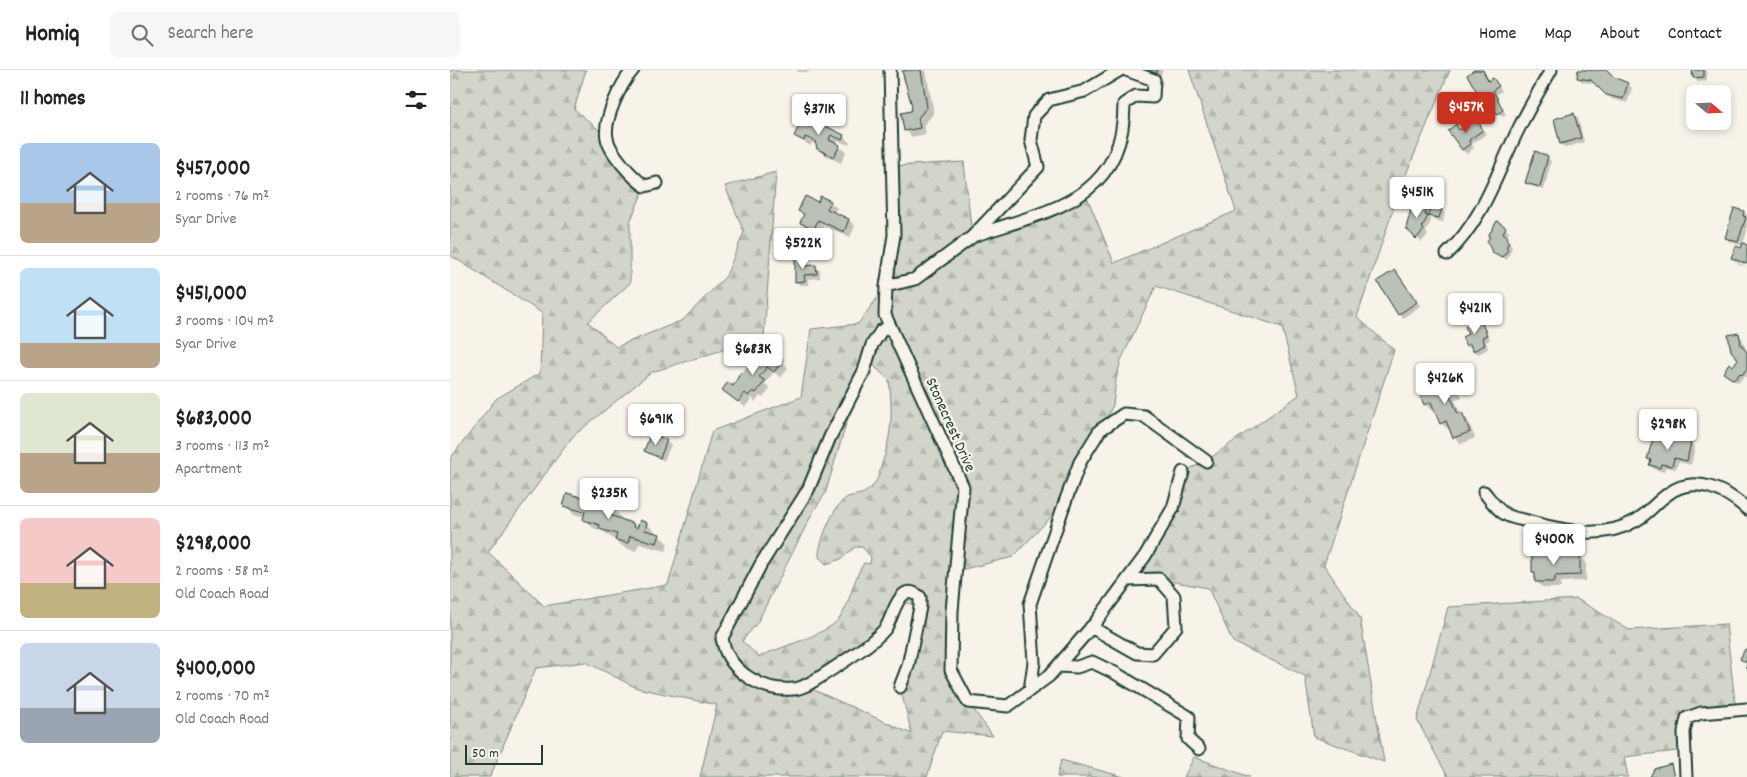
<!DOCTYPE html>
<html lang="en">
<head>
<meta charset="utf-8">
<style>
	:root { --surface:#fff; --page:#f6f6f6; --text:#222; --muted:#767676; --line:#e0e0e0; --accent:#c8321e }
	body { margin:0; font-family:Dekko,sans-serif; background:var(--page); color:var(--text); height:100vh; display:flex; flex-direction:column; font-size:19px; white-space:nowrap }
	* { box-sizing:border-box; margin:0 }
	p { font-size:16px; color:var(--muted) }
	.icon { flex:none; width:28px; height:28px; fill:none; stroke:currentColor; stroke-width:2; stroke-linecap:round; stroke-linejoin:round }
	.map { position:relative; flex:1; overflow:hidden }
	.side { display:flex; flex-direction:column; background:var(--surface); width:450px }
	.side>* { flex:none }
	.needle { width:32px; rotate:109deg }
	.tools { position:absolute; left:1236px; top:15px; display:grid; gap:10px }
	.tools a { display:grid; place-items:center; width:45px; height:45px; border-radius:8px; background:var(--surface); box-shadow:0 2px 8px #0003; font-size:25px }
	.scale { position:absolute; left:15px; bottom:12px; width:78px; box-sizing:border-box; padding-left:5px; border:2px solid #1f3d34; border-top:0; font-size:14px; line-height:18px; white-space:nowrap; color:#1f3d34; -webkit-text-stroke:4px #f7f3e8; paint-order:stroke }
	.price { position:absolute; translate:-50% -42px; padding:0 11px; border-radius:5px; background:#fff; color:#222; font-size:16px; line-height:32px; filter:drop-shadow(0 1px 2px #0008) }
	.price::after { content:''; position:absolute; left:50%; top:30px; width:15px; height:11px; margin-left:-8px; background:inherit; clip-path:polygon(0 0,100% 0,50% 100%) }
	.price.on { background:var(--accent); color:#fff }
	ul { padding:0; list-style:none }
	li { display:flex; align-items:center; gap:15px; height:125px; padding:0 20px }
	li+li { border-top:1px solid var(--line) }
	li span { display:grid; place-items:center; flex:none; width:140px; height:100px; border-radius:8px; color:#555 }
	li>.icon { margin-inline-start:auto }
	span .icon { width:60px; height:60px; fill:#fffc; stroke-width:1 }
	li b { font-size:21px }
	h2 { display:flex; justify-content:space-between; align-items:center; height:60px; padding:0 20px; font-size:21px }
	header { display:flex; align-items:center; gap:30px; box-sizing:border-box; height:70px; padding:0 25px; background:var(--surface); border-bottom:1px solid var(--line) }
	header strong { font-size:24px }
	nav { display:flex; gap:28px; margin-inline-start:auto; font-size:18px }
	.search { width:350px; height:45px; background:var(--page); display:flex; align-items:center; gap:12px; box-sizing:border-box; padding:0 18px; border-radius:8px; color:var(--muted); font-size:19px }
	main { display:flex; flex:1; min-height:0 }
	.map>svg:first-child { display:block }
	.forest { fill:url(#forest-firs); stroke:#79897f; fill-rule:evenodd }
	.shadow { fill:#0003 }
	.building { fill:#bbc1b6; stroke:#1f3d34 }
	.lines { fill:none; stroke-linecap:round; stroke-linejoin:round }
	.minor-casing { stroke:#1f3d34; stroke-width:15 }
	.minor { stroke:#f7f3e8; stroke-width:11 }
	.labels { text-anchor:middle; stroke-width:4.5; stroke-linejoin:round; paint-order:stroke }
	.street-label { font-size:16px; fill:#1f3d34; stroke:#f7f3e8 }
</style>
</head>
<body>
<header>
<strong>Homiq</strong>
<div class="search"><svg class="icon" aria-label="search" viewBox="0 0 24 24"><circle cx="10" cy="10" r="6"/><path d="M15 15l6 6"/></svg>Search here</div>
<nav><a>Home</a><a>Map</a><a>About</a><a>Contact</a></nav>
</header>
<main>
<section class="side">
<h2>11 homes<svg class="icon" aria-label="filters" viewBox="0 0 24 24"><path d="M4 7h16M4 17h16"/><circle cx="9" cy="7" r="2"/><circle cx="15" cy="17" r="2"/></svg></h2>
<ul>
<li><span style="background:linear-gradient(#a9c7e8 60%,#b9a48a 0)"><svg class="icon" aria-label="home" viewBox="0 0 24 24"><path d="M3 11l9-7 9 7M6 9v11h12V9"/></svg></span><div><b>$457,000</b><p>2 rooms · 76 m²</p><p>Syar Drive</p></div></li>
<li><span style="background:linear-gradient(#bfe0f5 75%,#b9a48a 0)"><svg class="icon" aria-label="home" viewBox="0 0 24 24"><path d="M3 11l9-7 9 7M6 9v11h12V9"/></svg></span><div><b>$451,000</b><p>3 rooms · 104 m²</p><p>Syar Drive</p></div></li>
<li><span style="background:linear-gradient(#dfe7d0 60%,#b9a48a 0)"><svg class="icon" aria-label="home" viewBox="0 0 24 24"><path d="M3 11l9-7 9 7M6 9v11h12V9"/></svg></span><div><b>$683,000</b><p>3 rooms · 113 m²</p><p>Apartment</p></div></li>
<li><span style="background:linear-gradient(#f6c9c9 65%,#c2b280 0)"><svg class="icon" aria-label="home" viewBox="0 0 24 24"><path d="M3 11l9-7 9 7M6 9v11h12V9"/></svg></span><div><b>$298,000</b><p>2 rooms · 58 m²</p><p>Old Coach Road</p></div></li>
<li><span style="background:linear-gradient(#c9d6e8 65%,#9aa5b1 0)"><svg class="icon" aria-label="home" viewBox="0 0 24 24"><path d="M3 11l9-7 9 7M6 9v11h12V9"/></svg></span><div><b>$400,000</b><p>2 rooms · 70 m²</p><p>Old Coach Road</p></div></li>
</ul>
</section>
<div class="map">
<svg width="1297" height="707" viewBox="0 0 1297 707">
	<defs>
		<pattern id="forest-firs" width="22" height="20" patternUnits="userSpaceOnUse" patternTransform="scale(1.25)"><rect width="22" height="20" fill="#d3d5ca"/><path d="M5 1l3.5 6h-7zM16 11l3.5 6h-7z" fill="#b5b8ae"/></pattern>
	</defs>
	<rect width="100%" height="100%" fill="#f7f3e8"/>
	<filter id="ink" filterUnits="userSpaceOnUse"><feTurbulence type="fractalNoise" baseFrequency=".02" numOctaves="2"/><feDisplacementMap in="SourceGraphic" scale="10" xChannelSelector="R" yChannelSelector="G"/><feConvolveMatrix kernelMatrix="1 2 1 2 8 2 1 2 1" color-interpolation-filters="sRGB"/></filter>
	<g filter="url(#ink)">
		<path class="forest" d="M0,0H136L124,39L156,66L195,116L180,152V213L138,252L166,277L233,250L276,206L294,162L275,116L326,102L314,266L292,270L282,277L202,302L123,366L38,482L94,536L218,515L262,361L351,327L361,259L408,254L436,216L442,96L514,92L522,166L635,122L664,193L786,141L739,0H1000L951,116L907,247L944,280L874,495L910,548L934,692L864,667L855,606L783,572L758,518L709,509L677,510L723,438L733,402L756,391L849,325L832,257L706,216L671,290L666,309L663,335L615,432L563,487L506,501L501,600L518,632L543,666L492,661L477,707H250L267,635L187,618L136,592L86,598L40,707H0V389L46,329L90,303L92,243L0,185ZM422,290L424,296L439,310C443,343 442,365 431,397C429,404 427,412 422,417C413,426 407,424 398,427C384,433 368,474 369,487L376,494L391,489L405,477H412L421,487L420,494L414,493C402,511 400,535 389,549C376,565 329,577 309,587L292,571L307,553L364,440L375,424L397,351ZM450,531L470,537L450,617L462,664L355,616L436,558Z
			M1127,529L1179,560L1276,554L1286,641L1251,643L1235,654L1236,680L1174,687L1178,707H998L967,650L998,537Z
			M744,687L800,707H734Z
			M611,690L674,707H607Z"/>
		<path class="shadow" d="M347,0H359V2H348Z
			M460,0H474L476,2L483,38V44L474,55L476,64L462,67L456,60L463,35Z
			M697,0H713L710,7Z
			M1026,0H1033L1040,12L1047,14L1052,21L1046,24L1056,45L1052,47L1044,36L1039,38L1035,34L1019,5Z
			M1129,0H1155L1164,8L1178,14L1182,18L1177,33L1162,29L1146,14L1133,12L1129,8Z
			M1244,0H1257V11L1248,12L1244,8Z
			M1124,44L1128,48L1134,72L1115,78L1111,74L1105,50Z
			M355,48L393,66L400,73L399,75L388,71L386,74L396,82L391,93L375,85L367,75L362,73L360,76L346,66Z
			M1026,51L1036,64L1022,74L1024,78L1017,84L1012,80L1006,56L1011,61Z
			M1097,87L1101,91L1094,120L1081,116L1077,112Z
			M380,132L387,138L384,143L399,150L405,156L400,167L374,156L370,165L358,159L352,153L355,146L350,141Z
			M976,136L981,141L991,139L995,143L993,152L984,150L979,145L981,151L976,161L978,165L971,172L957,157Z
			M1294,142L1297,145V161L1293,174L1297,176V193L1289,190V193L1297,197L1289,195L1283,188L1293,176L1280,172L1276,168Z
			M1055,158L1059,162L1057,167L1062,177L1057,190L1043,182L1039,166Z
			M352,186L356,190V197H366L370,201V208L358,209V215H350L346,211Z
			M945,202L970,236L953,248L949,244Z
			M1030,250L1040,269L1036,272L1038,279L1028,284L1017,275L1019,265Z
			M1288,264L1292,268L1297,283V308L1294,306L1288,313L1274,302L1283,298L1289,289Z
			M312,289L332,291L338,298L331,308L324,302L315,313L320,319L313,328L310,326L305,332L302,328L295,337L274,320L284,317L293,305Z
			M1000,307L1007,313L1012,327L1005,330L1011,344L1018,350L1025,368L1011,374L1005,368L1001,358L998,359L991,353L985,339L982,341L975,334Z
			M202,365L221,375L214,391L195,381Z
			M1241,373L1245,377L1241,395L1228,392L1226,399L1215,397L1214,402L1204,399L1200,395L1202,391L1199,388Z
			M115,435L162,438L171,447L170,450L183,455L188,460L197,454L218,474L216,481L189,474L186,481L175,478L153,461L143,458L134,447L124,444Z
			M1095,482L1099,486L1130,485L1136,492V511L1111,512V518H1093L1087,512L1086,505L1083,501Z
			M1220,696L1226,707H1201Z"/>
		<path class="building" d="M459,0H471L477,37L468,48L470,58L454,61L451,43L461,41L462,36L452,1Z
			M695,0H708L706,4Z
			M1024,0H1033L1038,11L1043,8L1049,16L1043,20L1053,40L1047,44L1040,32L1034,34L1017,5Z
			M1128,0H1157L1164,7L1178,13L1173,29L1156,25L1141,10L1127,8Z
			M1242,0H1254V7L1243,8Z
			M1124,43L1131,68L1110,74L1104,49Z
			M354,46L394,65L392,70L381,65L379,70L390,75L384,87L367,79L365,71L355,67L354,71L344,66Z
			M1027,49L1033,60L1019,70L1020,74L1012,80L998,61L1006,54L1009,60Z
			M1085,81L1098,86L1090,117L1075,113Z
			M355,126L368,132L370,126L381,131L377,139L399,149L394,162L368,150L364,159L350,153L354,144L348,141Z
			M963,132L977,135L975,145L978,146L972,157L974,160L966,169L956,158Z
			M981,135L992,138L989,148L978,146Z
			M1284,138L1294,141L1293,146L1296,147L1288,172L1275,168Z
			M1047,151L1056,157L1053,163L1058,167L1056,170L1059,172L1056,178L1058,180L1052,187L1042,182L1037,171L1040,167L1038,166Z
			M1293,173L1297,175V194L1281,188L1286,176L1291,178Z
			M352,185L353,196L366,195L367,204L354,205L355,211L345,212V186Z
			M945,200L967,232L948,245L927,211Z
			M1030,249L1037,265L1032,267L1035,275L1023,281L1020,274L1016,276L1012,267L1018,264L1015,256Z
			M1289,263L1291,275L1297,282V298L1292,305L1290,303L1284,310L1273,303L1279,293L1283,296L1288,289L1281,281L1278,265Z
			M318,279L333,290L324,302L317,297L309,307L315,311L306,323L303,321L298,326L295,323L288,332L272,320L278,312L283,316L291,302L293,303L308,284L312,287Z
			M1001,306L1007,320L999,323L1008,344L1012,342L1020,362L1003,368L996,351L990,354L981,332L974,335L968,319Z
			M201,363L217,370L210,388L194,381Z
			M1212,366L1241,372L1237,391L1224,388L1222,396L1211,394L1210,398L1199,395L1201,390L1197,389L1203,369L1211,370Z
			M117,423L163,437L160,445L184,454L183,457L187,458L190,450L197,453L195,460L210,464L207,473L180,466L178,473L165,470L167,464L149,459L150,455L133,450L135,442L113,436Z
			M1082,481H1095V485L1130,484V505L1105,506V512H1085V502H1082Z
			M1295,579L1297,580V599V593L1290,589Z
			M1221,694L1224,707H1200L1204,699Z"/>
		<g class="lines">
			<g class="minor-casing">
				<path id="minor" d="M183,0C171,13 153,50 157,68C159,82 183,108 195,116L207,113
					M440,0L444,165L436,216L435,245L513,417L502,541L501,600L518,632L558,636L599,606L645,553L695,486L723,438L733,402
					M526,165C600,140 674,130 674,34L686,26L703,27L704,10L676,0
					M997,184C1034,149 1047,102 1069,58C1079,38 1090,19 1101,0
					M436,216L465,209L522,167L588,97L581,70L584,46L599,30L635,21L670,0
					M440,256L431,261L422,275L414,301L380,367L358,420L311,494L272,568C277,600 311,622 343,619C352,619 362,612 370,607C390,594 420,576 435,559C442,549 444,533 453,525C459,520 465,523 470,527V537L458,596L450,617
					M1034,422C1040,429 1047,440 1055,444C1062,449 1073,449 1081,452C1115,461 1152,470 1185,451C1198,444 1206,432 1218,424C1244,404 1276,420 1297,439
					M641,557L687,583L703,584L726,557L724,526L709,509L677,510
					M608,596L627,597L642,592L665,603L739,647L738,669L749,679
					M580,620L584,592L580,534L615,432L630,392L650,360L674,344L694,346L756,391
					M1236,707L1234,662L1237,648L1251,643L1297,639"/>
			</g>
			<use href="#minor" class="minor"/>
		</g>
	</g>
	<g class="labels">
		<g class="street-label">
			<text transform="translate(502 354) rotate(66)" y="6">Stonecrest Drive</text>
		</g>
	</g>
</svg>
<div class="tools">
<a><svg class="needle" viewBox="-14 -14 28 28"><path d="M0-13l5 13h-10z" fill="#e53935"/><path d="M0 13l5-13h-10z" fill="#767676"/></svg></a>
</div>
<div class="scale">50 m</div>
<b class="price on" style="left:1016px;top:64px">$457K</b>
<b class="price" style="left:369px;top:66px">$371K</b>
<b class="price" style="left:967px;top:149px">$451K</b>
<b class="price" style="left:353px;top:200px">$522K</b>
<b class="price" style="left:1025px;top:265px">$421K</b>
<b class="price" style="left:303px;top:306px">$683K</b>
<b class="price" style="left:995px;top:335px">$426K</b>
<b class="price" style="left:206px;top:376px">$691K</b>
<b class="price" style="left:1218px;top:381px">$298K</b>
<b class="price" style="left:159px;top:450px">$235K</b>
<b class="price" style="left:1104px;top:496px">$400K</b>
</div>
</main>
</body>
</html>
